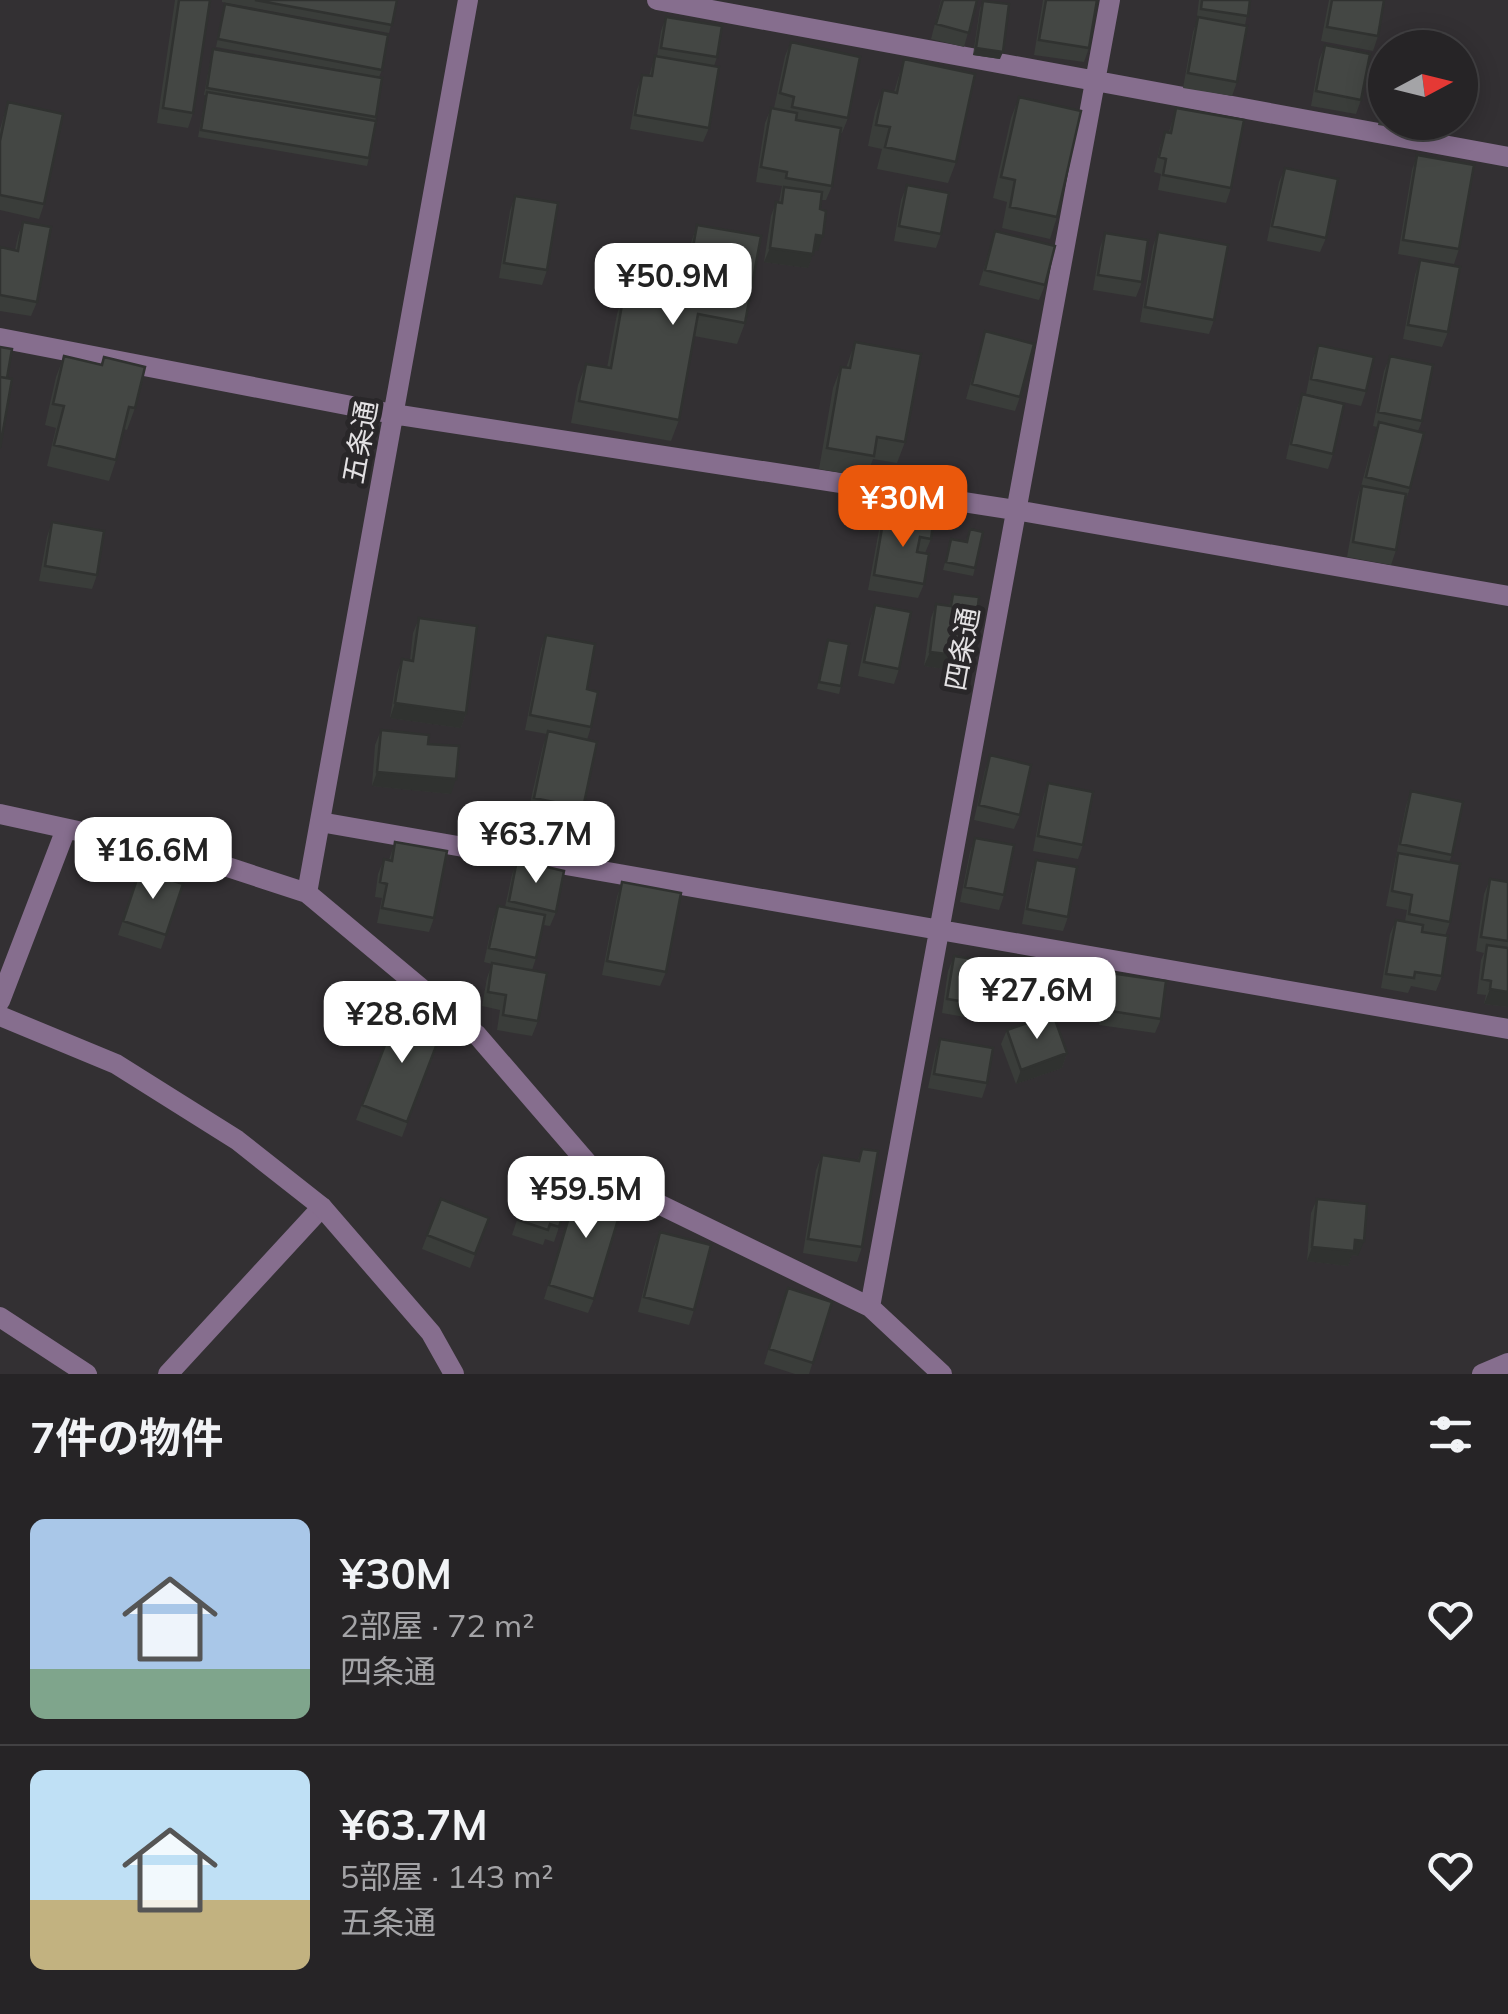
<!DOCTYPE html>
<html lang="ja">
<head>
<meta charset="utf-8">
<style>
	:root { --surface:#262426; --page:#2e2c2e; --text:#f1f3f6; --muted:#a4a4a7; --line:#424143; --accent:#ea580c }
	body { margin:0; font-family:Mulish,"Noto Sans JP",sans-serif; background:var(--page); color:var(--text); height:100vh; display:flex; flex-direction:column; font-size:38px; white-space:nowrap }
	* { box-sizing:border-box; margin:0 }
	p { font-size:32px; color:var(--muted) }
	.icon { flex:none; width:55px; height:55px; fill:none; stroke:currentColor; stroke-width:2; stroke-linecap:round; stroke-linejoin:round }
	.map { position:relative; height:1374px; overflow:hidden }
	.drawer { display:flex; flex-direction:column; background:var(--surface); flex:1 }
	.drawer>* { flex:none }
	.needle { width:65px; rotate:83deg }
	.controls { position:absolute; left:1368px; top:30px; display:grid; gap:20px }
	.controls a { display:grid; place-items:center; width:110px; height:110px; border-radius:50%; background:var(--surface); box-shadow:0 5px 25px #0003,0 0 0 2px var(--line); font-size:50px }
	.price { position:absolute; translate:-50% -85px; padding:0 22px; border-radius:20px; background:#fff; color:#222; font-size:32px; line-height:65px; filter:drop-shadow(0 2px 5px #0008) }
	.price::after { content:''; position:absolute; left:50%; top:60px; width:30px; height:22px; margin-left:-15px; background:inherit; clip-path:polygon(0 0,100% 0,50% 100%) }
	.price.current { background:var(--accent); color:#fff }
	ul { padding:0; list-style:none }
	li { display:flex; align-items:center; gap:30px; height:250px; padding:0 30px }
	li+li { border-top:2px solid var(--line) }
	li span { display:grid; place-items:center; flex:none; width:280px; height:200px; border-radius:15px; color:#555 }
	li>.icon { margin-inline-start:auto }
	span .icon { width:120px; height:120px; fill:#fffc; stroke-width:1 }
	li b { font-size:42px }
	h2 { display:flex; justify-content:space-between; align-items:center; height:120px; padding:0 30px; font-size:42px }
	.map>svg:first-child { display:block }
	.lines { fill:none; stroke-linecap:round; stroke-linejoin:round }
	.minor { stroke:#866e8e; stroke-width:20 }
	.tertiary { stroke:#866e8e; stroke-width:20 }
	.wall { fill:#3a3d3a }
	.shaded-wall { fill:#303230 }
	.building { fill:#444744; stroke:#303230; stroke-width:2.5 }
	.labels { text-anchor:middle; stroke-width:10; stroke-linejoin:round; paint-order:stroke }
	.street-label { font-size:28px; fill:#e3e1e3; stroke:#292729 }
</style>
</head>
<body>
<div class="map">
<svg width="1508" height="1374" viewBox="0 0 1508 1374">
	<rect width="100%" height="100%" fill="#333033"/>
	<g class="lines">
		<path class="minor" d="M657,0L1508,157
			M0,338L393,414L1015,510L1508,596
			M0,814L197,857L307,893L477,1035L597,1174L870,1307L942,1374
			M320,822L1508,1029
			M307,893L468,0
			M0,1001L66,829
			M870,1307L1110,0
			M0,1317L87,1374
			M168,1374L322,1207
			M1482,1374L1508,1363"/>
		<path class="tertiary" d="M0,1016L116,1064L237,1140L322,1207L431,1333L454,1374"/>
	</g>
	<path class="wall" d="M175,0H210L193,113L188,128L157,123Z
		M222,0H397L389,33L222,2Z
		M941,0H977L964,47L931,39Z
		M1043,0H1097L1089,48L1084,62L1034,55Z
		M1199,0H1250L1245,25L1237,82L1232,96L1183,88L1193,32L1196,24Z
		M1329,0H1384L1378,36L1373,51L1321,41Z
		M983,1L1000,59L973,55L980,8Z
		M225,4L382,70L379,77L216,47Z
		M666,17L717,57L714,66L709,128L703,142L630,129L637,90L642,75L649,76L655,56H657L661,31Z
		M791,42L848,118L842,133H841L832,186L826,200H821L818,251L814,250L808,268L764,262L771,216L776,202H779L782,186L756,182L765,123L771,108L789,112L774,108L785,56Z
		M1325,45L1361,100L1356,114L1311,106L1319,60Z
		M213,49L376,117L369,158L367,166L198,137L206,95H204L211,57Z
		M904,59L956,162L948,183L877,169L882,149L868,146L875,112L883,90L894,92Z
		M1385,86V122H1412L1409,130L1378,125Z
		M1019,97L1057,217L1050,239L1002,228L1007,202L993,198L1011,118Z
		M8,102L44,204L39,219L0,210V129Z
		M1176,108L1231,188L1226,203L1158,190L1161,174L1154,172L1160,146L1165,132H1169Z
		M1417,155L1459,249L1454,264L1398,254L1412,170Z
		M1285,168L1326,238L1320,252L1267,241L1279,182Z
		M907,185L941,234L936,248L894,241L901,200Z
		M515,196L547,270L542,285L499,278L510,211Z
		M23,222L37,302L31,316L0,311V247L15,250L18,236Z
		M697,225L745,323L737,344L694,336L679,420L671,441L571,423L578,385L586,364L607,368L617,314L624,293L691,306L692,304L680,301L690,246Z
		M995,231L1045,285L1039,300L979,285Z
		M1158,232L1214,320L1209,334L1140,322L1153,246Z
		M1105,233L1142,282L1136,297L1093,290L1100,248Z
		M1420,260L1448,332L1442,347L1403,339L1415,275Z
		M985,331L1020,397L1015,411L966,399Z
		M855,342L905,442L897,463L873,459L866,477L819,469L833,388L841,367L846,368Z
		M1318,345L1366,391L1361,406L1306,394L1313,359Z
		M64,356L101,364L104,357L135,408L127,430L124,429L116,460L109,481L47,466L56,428L45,425L56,377Z
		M1390,356L1422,421L1418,431L1410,488L1405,502L1396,550L1391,565L1347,557L1357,501L1377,427L1373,426L1384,371Z
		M1302,394L1333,454L1328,469L1286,459L1297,409Z
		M884,516L931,539L925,553L924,584L918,598L868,590L879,530Z
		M52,522L97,575L92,589L39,581L47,537Z
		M970,529L975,568L973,576L943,570L951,539L966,542Z
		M953,594L966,672L924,666L931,618L936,604L949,606Z
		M875,605L899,669L894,684L858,676L870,619Z
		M419,618L466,713L461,728L390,718L397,674L402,659L410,660L413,633Z
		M546,635L587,689L591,727L587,740L583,808L578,823L569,821L559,854L528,846L537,814L528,812L543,746L547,734L525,730L541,649Z
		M828,640L841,686L839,694L817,689Z
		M381,730L428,744L451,794L372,786L375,745Z
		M990,755L1020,815L1014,829L974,820L985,770Z
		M1048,783L1083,845L1078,859L1033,851L1043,798Z
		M1411,791L1452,855L1449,862L1450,922L1445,936L1442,976L1436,991L1411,986L1408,993L1381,988L1390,934L1396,920L1405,921L1407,910L1386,906L1406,806Z
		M975,838L1004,895L999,910L960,902L970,852Z
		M395,842L434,918L429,932L377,923L382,898L375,897L378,874L384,859L389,860Z
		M517,860L556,912L550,926L543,925L536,958L532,970L538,1021L532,1036L497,1030L500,1010L482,1006L487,978L492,964L484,962L493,920L498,906L505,907L512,875Z
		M1036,860L1068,917L1063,931L1022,924L1031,874Z
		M140,870L183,884L161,949L118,935Z
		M1490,879L1508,882V1007L1484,1004L1486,995L1477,994L1481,960L1484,953L1476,951L1484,894Z
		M622,882L666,972L660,986L602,975L617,897Z
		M954,956L998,1007L993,1022L942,1013L948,971Z
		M1033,959L1078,1004L1073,1018L1053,1015L1067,1053L1062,1068L1016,1084L1001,1044L1007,1030L1051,1015L1021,1010L1028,974Z
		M1110,973L1161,1019L1155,1033L1099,1025L1104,987Z
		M398,1011L443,1028L402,1137L356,1120Z
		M940,1039L987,1083L982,1098L928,1088L935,1054Z
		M862,1149V1247L857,1262L803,1253L816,1170L822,1155L857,1161Z
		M536,1163L576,1176L554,1242L545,1239L543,1245L512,1235Z
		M580,1180L594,1299L588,1313L544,1299Z
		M441,1199L489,1218L470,1268L422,1249Z
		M1317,1199L1358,1256L1352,1255L1348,1266L1307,1261L1311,1213Z
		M660,1232L694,1310L689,1325L638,1312L654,1247Z
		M832,1302L809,1374H795L764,1364L783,1303Z"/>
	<path class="shaded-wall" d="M976,48L1003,52L1000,59L973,55Z
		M816,235L823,236L818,251L810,250Z
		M770,248L813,254L808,268L764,262Z
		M930,652L972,657L966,672L924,666Z
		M395,703L466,713L461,728L390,718Z
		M377,772L456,779L451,794L372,786Z
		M1490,989L1508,992V1007L1484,1004Z
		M1067,1053L1062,1068L1016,1084L1021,1070Z
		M1355,1240L1364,1241L1358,1256L1352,1255L1348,1266L1307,1261L1312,1247Z"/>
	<path class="building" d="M179,0H210L193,113L163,108Z
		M255,0H397L392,25Z
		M943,0H977L969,33L936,24Z
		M1046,0H1097L1089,48L1039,40Z
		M1202,0H1250L1248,16L1201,9Z
		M1332,0H1384L1378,36L1327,27Z
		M983,1L1009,4L1003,52L976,48Z
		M225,4L388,35L382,70L218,39Z
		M666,17L722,26L717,57L661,48Z
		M1198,17L1247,26L1237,82L1188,73Z
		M791,42L860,57L848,118L792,107L794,97L780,93Z
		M1325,45L1370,54L1361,100L1316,91Z
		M213,49L382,78L376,117L207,88Z
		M655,56L719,67L709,128L635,115L642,75L652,76Z
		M904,59L975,74L956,162L885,147L890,127L876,125L883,90L897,93Z
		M1385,91V118H1380Z
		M207,92L376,121L369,158L201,130Z
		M1019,97L1081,111L1057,217L1010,207L1015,180L1001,177Z
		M8,102L63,114L44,204L0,195V141Z
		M771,108L797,113L796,120L841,128L832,186L786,178L787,172L761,167Z
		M1176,108L1244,120L1231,188L1163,175L1166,159L1159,157L1165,132L1171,133Z
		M1417,155L1474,165L1459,249L1403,240Z
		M1285,168L1338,179L1326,238L1272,226Z
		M907,185L949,193L941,234L899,226Z
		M784,187L822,192L820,209L826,211L823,236L816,235L813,254L770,248L776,202L782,203Z
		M515,196L558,203L547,270L504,263Z
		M23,222L51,227L37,302L0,295V247L18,251Z
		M697,225L761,236L745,323L698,314L679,420L579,401L586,364L611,368L624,293L695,306L700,282L687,280Z
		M995,231L1055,246L1045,285L985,270Z
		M1158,232L1228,245L1214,320L1145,307Z
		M1105,233L1148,240L1142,282L1098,275Z
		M1420,260L1460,267L1448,332L1408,325Z
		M985,331L1034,344L1020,397L972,384Z
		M855,342L921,354L905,442L877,437L874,456L827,448L841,367L850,368Z
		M1318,345L1374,357L1366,391L1311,379Z
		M0,347L12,349L7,378L0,377Z
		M64,356L102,365L104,357L145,367L135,408L129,407L116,460L54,445L64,406L53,404Z
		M1390,356L1433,365L1422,421L1378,412Z
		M0,377L12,379L0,448Z
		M1302,394L1344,404L1333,454L1291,444Z
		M1379,422L1424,433L1410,488L1366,477Z
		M1362,486L1406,494L1396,550L1353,542Z
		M884,516L933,525L931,539L920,537L917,552L929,554L924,584L874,575Z
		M52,522L104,531L97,575L45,566Z
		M970,529L983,532L975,568L946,562L951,539L967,542Z
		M953,594L979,597L972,657L930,652L936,604L951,606Z
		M875,605L911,612L899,669L864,662Z
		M419,618L477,626L466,713L395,703L402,659L413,661Z
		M546,635L595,644L587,689L598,692L591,727L530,715Z
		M828,640L849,644L841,686L819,682Z
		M381,730L429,735L428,744L459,746L456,779L377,772Z
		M548,731L597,742L583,808L534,798Z
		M990,755L1031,765L1020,815L979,805Z
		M1048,783L1093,792L1083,845L1038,836Z
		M1411,791L1463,802L1452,855L1400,844Z
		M538,812L569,820L562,847L531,839Z
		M975,838L1014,845L1004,895L965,887Z
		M395,842L447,851L434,918L382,908L387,884L380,882L384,859L392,861Z
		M1398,853L1460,864L1450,922L1409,914L1412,895L1392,891Z
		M517,860L564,871L556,912L509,901Z
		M1036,860L1077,867L1068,917L1027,909Z
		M140,870L183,884L166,935L123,921Z
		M1490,879L1508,882V941L1481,937Z
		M622,882L681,893L666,972L607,961Z
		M498,906L545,915L536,958L489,948Z
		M1396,920L1423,925L1422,932L1448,936L1442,976L1415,972L1414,978L1386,974Z
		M1487,945L1508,948V992L1490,989L1491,981L1482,979Z
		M954,956L1005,964L998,1007L947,999Z
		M1033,959L1084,968L1078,1004L1027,995Z
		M492,963L547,973L538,1021L503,1015L506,995L488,992Z
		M1110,973L1166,981L1161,1019L1104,1010Z
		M398,1011L443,1028L407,1122L362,1105Z
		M1053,1014L1067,1053L1021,1070L1007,1030Z
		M940,1039L993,1048L987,1083L934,1074Z
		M862,1149L878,1151L862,1247L808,1239L822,1155L859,1161Z
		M536,1163L576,1176L559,1227L550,1224L548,1230L518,1220Z
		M580,1180L614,1191L608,1209L620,1213L594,1299L549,1285Z
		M441,1199L489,1218L475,1254L427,1235Z
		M1317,1199L1367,1204L1364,1241L1355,1240L1354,1251L1312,1247Z
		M660,1232L711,1245L694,1310L644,1297Z
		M788,1288L832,1302L813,1363L769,1349Z"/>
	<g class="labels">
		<g class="street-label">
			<text transform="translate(360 442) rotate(-80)" y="10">五条通</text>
			<text transform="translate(962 649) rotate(-80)" y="10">四条通</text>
		</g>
	</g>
</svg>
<div class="controls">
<a><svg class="needle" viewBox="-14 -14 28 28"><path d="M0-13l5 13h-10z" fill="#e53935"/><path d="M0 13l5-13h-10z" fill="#a4a4a7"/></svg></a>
</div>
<b class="price" style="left:673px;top:328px">¥50.9M</b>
<b class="price current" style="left:903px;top:550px">¥30M</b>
<b class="price" style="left:536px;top:886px">¥63.7M</b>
<b class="price" style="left:153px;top:902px">¥16.6M</b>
<b class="price" style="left:1037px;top:1042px">¥27.6M</b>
<b class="price" style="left:402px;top:1066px">¥28.6M</b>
<b class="price" style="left:586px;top:1241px">¥59.5M</b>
</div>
<section class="drawer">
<h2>7件の物件<svg class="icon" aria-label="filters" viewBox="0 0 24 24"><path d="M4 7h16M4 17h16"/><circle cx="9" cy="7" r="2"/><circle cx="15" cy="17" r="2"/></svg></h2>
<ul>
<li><span style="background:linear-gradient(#a9c7e8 75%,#7fa58c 0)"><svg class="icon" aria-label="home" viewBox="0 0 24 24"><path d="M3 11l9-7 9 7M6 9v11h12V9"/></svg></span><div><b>¥30M</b><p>2部屋 · 72 m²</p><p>四条通</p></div><svg class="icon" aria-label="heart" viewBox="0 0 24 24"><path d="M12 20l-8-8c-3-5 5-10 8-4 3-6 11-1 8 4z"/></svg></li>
<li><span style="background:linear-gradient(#bfe0f5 65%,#c2b280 0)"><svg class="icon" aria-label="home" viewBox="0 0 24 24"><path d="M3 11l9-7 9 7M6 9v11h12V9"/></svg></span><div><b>¥63.7M</b><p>5部屋 · 143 m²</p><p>五条通</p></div><svg class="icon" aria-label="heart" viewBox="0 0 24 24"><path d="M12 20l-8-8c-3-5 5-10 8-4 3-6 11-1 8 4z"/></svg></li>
</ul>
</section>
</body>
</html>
